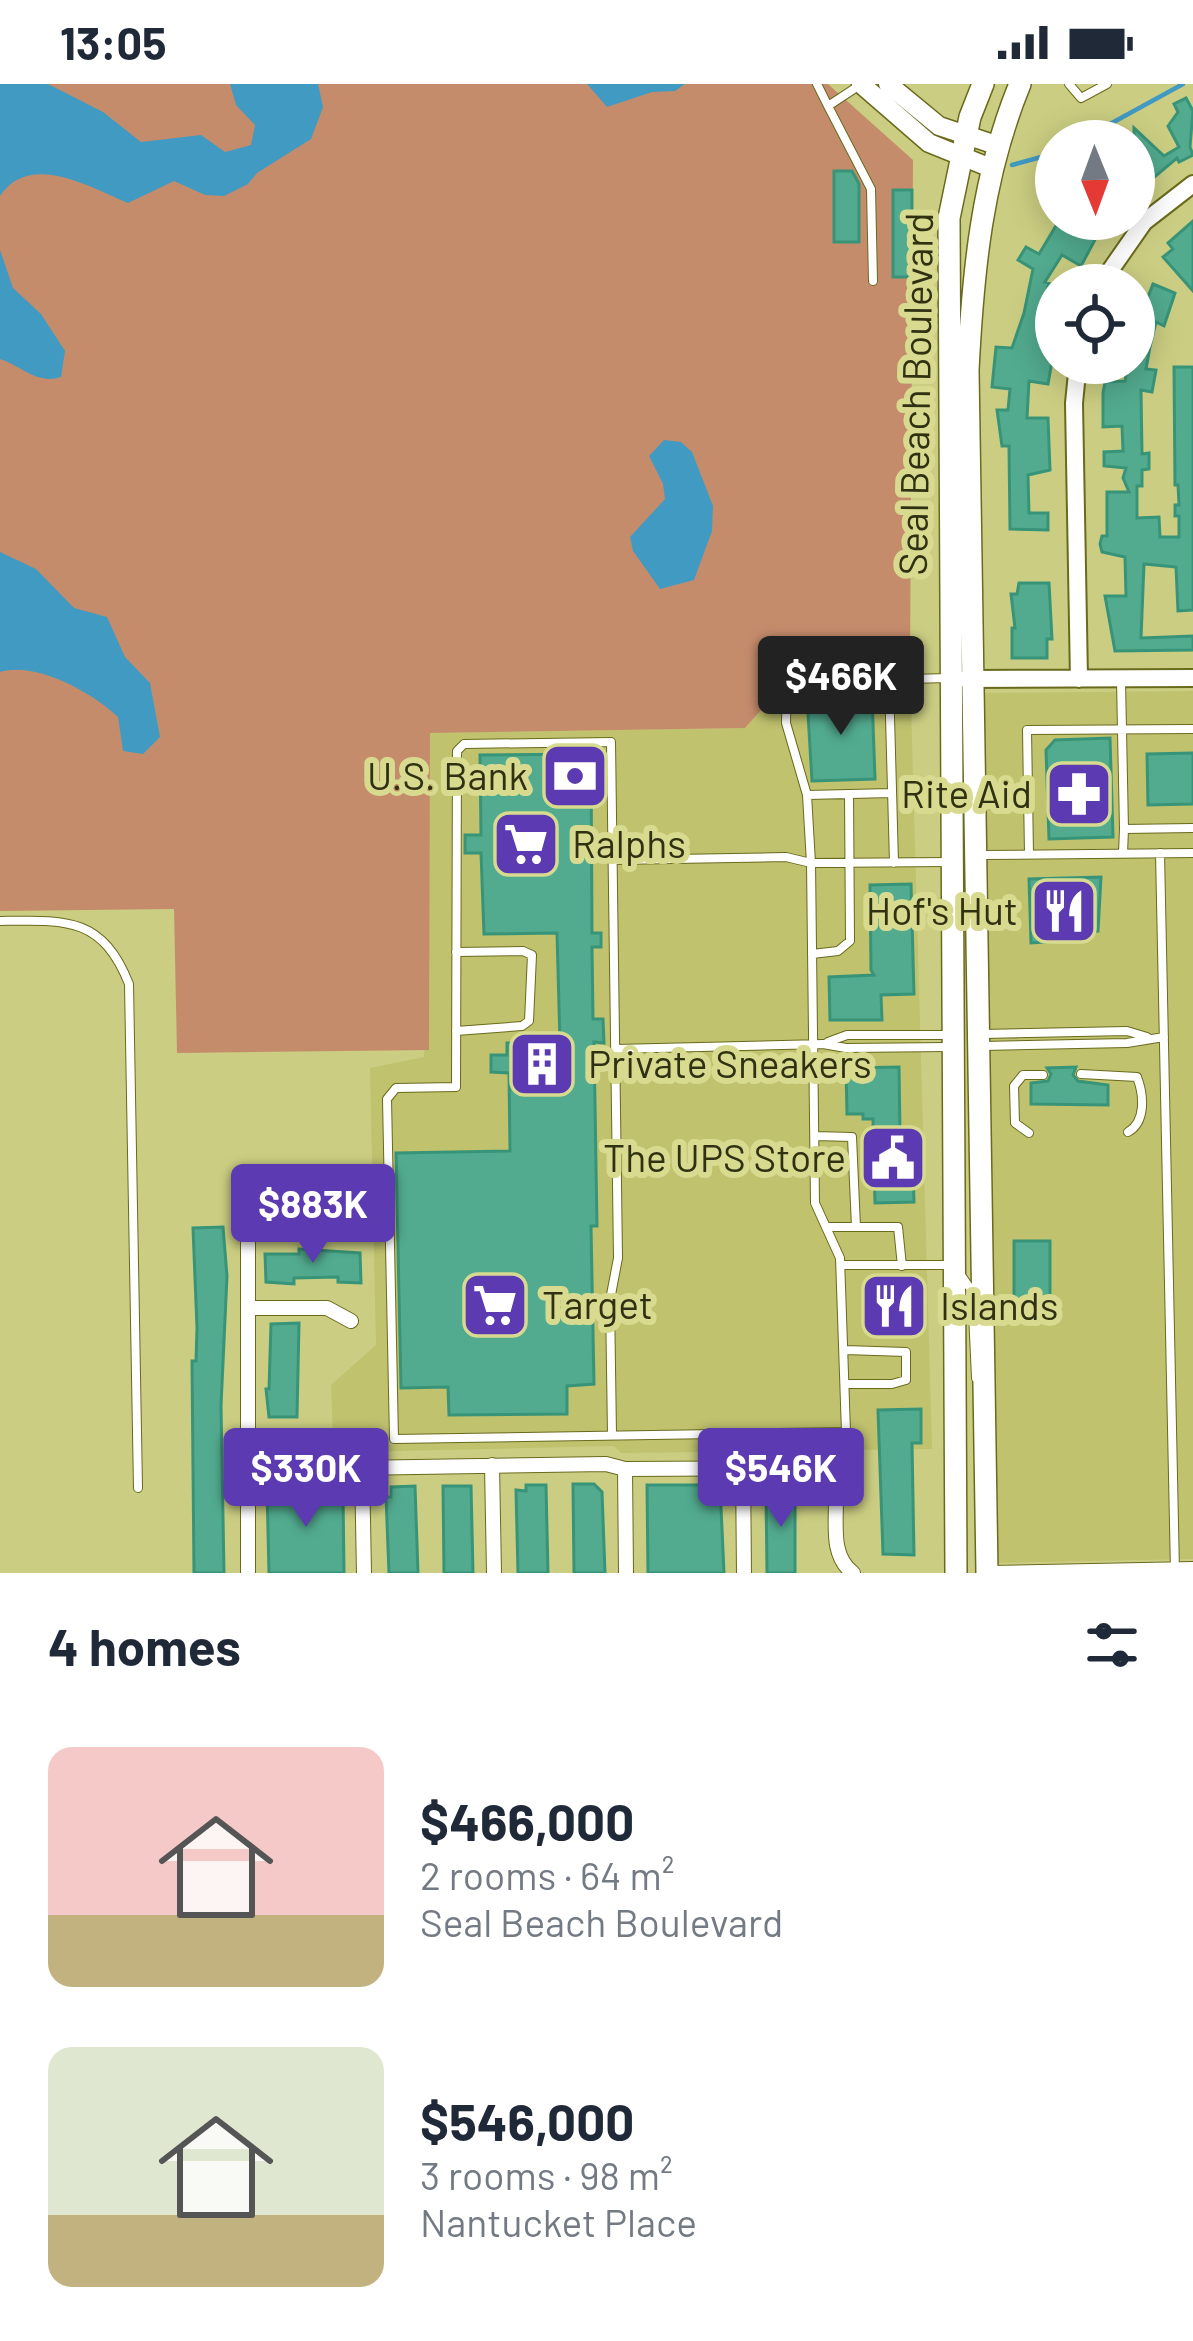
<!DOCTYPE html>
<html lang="en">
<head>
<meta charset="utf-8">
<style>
	:root { --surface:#fff; --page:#f6f6f7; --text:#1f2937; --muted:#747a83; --accent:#5b3ab2 }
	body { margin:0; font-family:Barlow,sans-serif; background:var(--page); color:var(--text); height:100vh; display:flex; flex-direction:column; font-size:45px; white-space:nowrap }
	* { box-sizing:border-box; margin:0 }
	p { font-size:39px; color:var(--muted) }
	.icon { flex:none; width:66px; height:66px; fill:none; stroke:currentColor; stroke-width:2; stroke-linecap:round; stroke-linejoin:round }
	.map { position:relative; height:1489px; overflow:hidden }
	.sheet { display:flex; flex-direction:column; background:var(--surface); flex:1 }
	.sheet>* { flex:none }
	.needle { width:78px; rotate:179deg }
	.tools { position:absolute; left:1035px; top:36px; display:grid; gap:24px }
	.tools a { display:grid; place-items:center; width:120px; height:120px; border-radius:50%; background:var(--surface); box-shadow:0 6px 30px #0003; font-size:60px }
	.price { position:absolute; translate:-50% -102px; padding:0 27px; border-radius:12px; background:var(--accent); color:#fff; font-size:39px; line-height:78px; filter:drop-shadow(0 3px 6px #0008) }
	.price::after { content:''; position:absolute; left:50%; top:72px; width:36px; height:27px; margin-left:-18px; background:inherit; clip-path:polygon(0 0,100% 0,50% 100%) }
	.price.current { background:#222; color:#fff }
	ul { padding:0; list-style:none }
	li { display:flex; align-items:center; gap:36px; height:300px; padding:0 48px }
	li span { display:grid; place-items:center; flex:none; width:336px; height:240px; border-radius:24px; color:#555 }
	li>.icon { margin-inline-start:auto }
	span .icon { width:144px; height:144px; fill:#fffc; stroke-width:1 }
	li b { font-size:51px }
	h2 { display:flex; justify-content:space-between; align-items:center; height:144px; padding:0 48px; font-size:51px }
	.status { display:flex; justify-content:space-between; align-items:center; height:84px; padding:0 60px; background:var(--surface); direction:ltr }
	.status svg { height:33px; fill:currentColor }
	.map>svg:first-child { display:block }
	.built { fill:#c0c26e }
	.green { fill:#c58c6c }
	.water { fill:#419ac1 }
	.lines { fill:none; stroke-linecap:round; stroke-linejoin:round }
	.stream { stroke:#419ac1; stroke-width:4.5 }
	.building { fill:#52ab8f; stroke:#389478; stroke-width:3 }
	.service-casing { stroke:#6a6a1d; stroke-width:10 }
	.minor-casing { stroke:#6a6a1d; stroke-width:16 }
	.tertiary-casing { stroke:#6a6a1d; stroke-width:20 }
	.secondary-casing { stroke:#6a6a1d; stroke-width:21 }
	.primary-casing { stroke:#6a6a1d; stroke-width:24 }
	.service { stroke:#fff; stroke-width:8 }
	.minor { stroke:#fff; stroke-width:14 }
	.tertiary { stroke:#fff; stroke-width:16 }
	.secondary { stroke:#fff; stroke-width:18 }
	.primary { stroke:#fff; stroke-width:21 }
	.labels { text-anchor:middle; stroke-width:12; stroke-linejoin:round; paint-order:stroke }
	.street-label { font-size:39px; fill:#303112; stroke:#d8db8f }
	.poi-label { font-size:39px; fill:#303112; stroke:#d8db8f; text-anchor:end }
</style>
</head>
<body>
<div class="status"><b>13:05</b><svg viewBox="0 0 49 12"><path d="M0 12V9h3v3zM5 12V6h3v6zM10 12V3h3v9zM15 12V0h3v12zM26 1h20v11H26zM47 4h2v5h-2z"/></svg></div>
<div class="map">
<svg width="1193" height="1489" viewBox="0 0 1193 1489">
	<rect width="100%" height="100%" fill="#cbce82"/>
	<path class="built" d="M910,585L932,1365L621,1369L614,1362L357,1368L333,1351L331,1301L376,1261L370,984L424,973L430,649L745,644L762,625L763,591Z
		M1193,607V1475L996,1479L980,609Z"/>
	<path class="green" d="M0,0H828L913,76L910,585L763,591L762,625L745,644L430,649L429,966L177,969L174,825L0,827Z"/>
	<path class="water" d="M0,0H48L103,28L141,58L201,51L225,68L251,61L255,41L236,21L230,0H318L323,23L311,55L257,89L248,100L224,112L205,111L174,97L128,119C90,103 29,67 0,112Z
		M587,0H685L675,7L652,8L607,23Z
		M0,166L13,204L41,230L65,267L61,293C38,301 21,282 0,275Z
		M664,356L681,358L692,368L713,422L712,447L694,496L660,505L633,467L630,453L665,415L663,400L649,372Z
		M0,468L36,485L74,524L107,533L125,573L150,599L160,653L143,670L123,667L118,633C92,608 35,577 0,588Z"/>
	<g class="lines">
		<path class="stream" d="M1079,57L1183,0
			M1012,81L1056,69"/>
	</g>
	<path class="building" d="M1186,14L1193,27L1190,63L1193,71L1179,78L1177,74L1134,110V44L1164,72L1179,63L1168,42L1178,28L1174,20Z
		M834,87H852L859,100V158H834Z
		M893,106H912V193H893Z
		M1060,135H1085L1083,140L1098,150L1081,182L1062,171L1045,198L1049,199L1044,218L1056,221V255L1048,300L1029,297L1027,334H1048L1050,386L1028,391L1029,429H1048V446L1010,445L1009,362H1002L997,326H1008L1010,305L992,303L996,263L1012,264L1024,229L1033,185L1018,176L1026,163L1039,170Z
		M1193,137V207L1163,173L1173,165L1168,159Z
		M1153,200L1175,209L1164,242L1156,238L1150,263L1146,285L1156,286L1152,308L1141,306L1142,370L1149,369V385L1142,386V402H1137V434L1159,433L1160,453H1179V432H1175V421H1179L1178,401H1175L1174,283H1193V526L1178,527L1176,483L1144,480L1141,554L1193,552V566L1115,567L1105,512H1126L1125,473L1102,468L1100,460L1102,452H1107V408H1129L1123,394L1126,384L1104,382V368L1123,367L1122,342L1103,343V309L1105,298L1125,297L1128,280L1134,281V213L1146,218Z
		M1019,499H1049L1052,555H1047V574H1012V544H1015L1011,510H1017Z
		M872,611L875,695L812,697L807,613Z
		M1110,654L1113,753L1049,755L1046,666L1055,656Z
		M1193,669V720L1148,721L1147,670Z
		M591,670L592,849H601V863H592L593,935H603L604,959L594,958L597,1142H591L594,1300L567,1302V1330L449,1331L448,1303L401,1304L396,1069L510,1067L509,989L491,988V971H507V959H560L557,849L484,850L481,769H465V751H481L480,671Z
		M1101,793L1098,847L1079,848V853H1060V857L1031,859L1029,795Z
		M911,800L914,910L881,911L882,936H830L829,893L874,891L871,886L870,801Z
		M899,983L900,1050H912L914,1118L875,1119L873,1035H863V1030H847L846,984Z
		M1076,983L1073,991L1078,997L1108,1001V1021L1031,1020V999L1048,997L1051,990L1047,984Z
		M223,1143L227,1192L221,1322L224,1489H194L192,1277H196L197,1244L193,1144Z
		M1014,1157H1050V1229L1014,1230Z
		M299,1165L360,1169L361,1199L338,1198V1193L294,1194V1200L266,1198L265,1170H299Z
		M874,1199H914V1245L874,1244Z
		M299,1239L297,1333H269L266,1305H269L271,1240Z
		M921,1325V1359H912L914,1471L883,1470L878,1326Z
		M573,1400H594L602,1408L605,1489H574Z
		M526,1401H546L548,1489H518L516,1406L526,1407Z
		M647,1401H720L724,1489H648Z
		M415,1402L418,1489H389L386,1413H391V1403Z
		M443,1402H471L473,1489H444Z
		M774,1402H795V1489H767L766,1408L774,1407Z
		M334,1403L337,1409H343L344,1489H269L267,1404Z"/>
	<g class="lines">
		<g class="service-casing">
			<path id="service" d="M817,0L828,22
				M1069,0L1081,14L1107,0
				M860,1L828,22L871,105L873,197
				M889,596L894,779
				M1121,597L1124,745L1193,744
				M807,711L892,709
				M1123,769L1124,745
				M1160,769L1175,1488
				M1029,770L1027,646L1193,645
				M982,771L1193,769
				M613,776L786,773L811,779L949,778
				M0,837C65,836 102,832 129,900L138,1404
				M456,868L523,867L532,871L529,937L522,942L456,947
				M812,870L838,867L850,857L849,710
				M982,950L1127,947L1147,953
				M828,958L847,951H949
				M982,962L1127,959L1164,953
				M615,965L823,960L846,964L949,963
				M1081,990L1137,993C1144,1011 1146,1038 1128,1048
				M1029,1049L1015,1039L1014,1002L1023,991H1043
				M815,1052L852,1053L856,1143H898L902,1182
				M826,1143H856
				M841,1181H954L972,1207L976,1294
				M845,1266L906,1268V1296L892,1300H845
				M612,1351L610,1216L618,1174L611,658L464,660L457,667L456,1003L396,1004L387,1015L394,1355L846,1348L840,1174L815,1119L811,779L807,711L786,639L787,598L949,594"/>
		</g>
		<g class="minor-casing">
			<path id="minor" d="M249,1224H327L351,1237
				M245,1352C286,1352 313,1379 353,1384L606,1380L625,1385L813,1384L835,1403C839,1432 827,1469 853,1489
				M492,1381L494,1489
				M743,1383L744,1489
				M362,1384L364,1489
				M625,1385L626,1489
				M248,1489V1125
				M992,1489L1193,1485"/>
		</g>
		<g class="tertiary-casing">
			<path id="tertiary" d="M1100,201L1144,138L1193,100
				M1078,279L1074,319L1079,595
				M966,595L1193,594"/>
		</g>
		<g class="secondary-casing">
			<path id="secondary" d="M861,0L929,59L991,84
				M888,0L939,42L996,61"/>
		</g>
		<g class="primary-casing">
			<path id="primary" d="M956,1489L949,134L970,33L983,0
				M987,1489L968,286C973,187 982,92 1020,0"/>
		</g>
		<use href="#service" class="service"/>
		<use href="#minor" class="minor"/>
		<use href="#tertiary" class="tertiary"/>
		<use href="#secondary" class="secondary"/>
		<use href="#primary" class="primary"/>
	</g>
	<defs>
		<g id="bank-square" transform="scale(3.45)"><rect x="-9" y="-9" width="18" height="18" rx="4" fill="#5b3ab2" stroke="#d8db8f"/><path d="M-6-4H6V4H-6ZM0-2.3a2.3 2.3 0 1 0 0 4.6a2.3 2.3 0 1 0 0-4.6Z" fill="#fff"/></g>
		<g id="pharmacy-square" transform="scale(3.45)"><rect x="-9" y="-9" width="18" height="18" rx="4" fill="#5b3ab2" stroke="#d8db8f"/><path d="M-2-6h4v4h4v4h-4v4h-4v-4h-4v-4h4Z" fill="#fff"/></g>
		<g id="supermarket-square" transform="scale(3.45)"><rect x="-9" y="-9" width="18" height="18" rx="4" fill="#5b3ab2" stroke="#d8db8f"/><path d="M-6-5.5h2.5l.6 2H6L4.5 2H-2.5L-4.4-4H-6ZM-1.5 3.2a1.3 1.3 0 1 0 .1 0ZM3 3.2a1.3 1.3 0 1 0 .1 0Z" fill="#fff"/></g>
		<g id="restaurant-square" transform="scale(3.45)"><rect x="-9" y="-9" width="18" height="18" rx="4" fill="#5b3ab2" stroke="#d8db8f"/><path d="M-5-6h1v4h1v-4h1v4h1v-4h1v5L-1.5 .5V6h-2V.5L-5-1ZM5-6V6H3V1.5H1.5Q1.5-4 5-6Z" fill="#fff"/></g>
		<g id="building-square" transform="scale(3.45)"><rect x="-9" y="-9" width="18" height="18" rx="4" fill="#5b3ab2" stroke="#d8db8f"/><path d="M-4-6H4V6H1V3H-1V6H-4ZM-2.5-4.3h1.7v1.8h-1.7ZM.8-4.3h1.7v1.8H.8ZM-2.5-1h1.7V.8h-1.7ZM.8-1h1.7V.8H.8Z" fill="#fff"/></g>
		<g id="civic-square" transform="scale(3.45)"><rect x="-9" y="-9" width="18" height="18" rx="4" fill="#5b3ab2" stroke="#d8db8f"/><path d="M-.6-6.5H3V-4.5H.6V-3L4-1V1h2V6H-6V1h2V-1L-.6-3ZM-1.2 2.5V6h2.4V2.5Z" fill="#fff"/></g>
	</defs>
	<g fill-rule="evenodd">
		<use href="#bank-square" x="575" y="692"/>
		<use href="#pharmacy-square" x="1079" y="710"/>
		<use href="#supermarket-square" x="526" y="760"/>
		<use href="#restaurant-square" x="1064" y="827"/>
		<use href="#building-square" x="542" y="980"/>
		<use href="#civic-square" x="893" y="1074"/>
		<use href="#supermarket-square" x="495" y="1221"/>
		<use href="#restaurant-square" x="894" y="1222"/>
	</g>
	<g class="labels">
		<g class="street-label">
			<text transform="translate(916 310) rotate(-89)" y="14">Seal Beach Boulevard</text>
		</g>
		<g class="poi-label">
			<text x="528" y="706">U.S. Bank</text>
			<text x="1032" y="724">Rite Aid</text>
			<text x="572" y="774" text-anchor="start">Ralphs</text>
			<text x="1018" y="841">Hof's Hut</text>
			<text x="588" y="994" text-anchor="start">Private Sneakers</text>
			<text x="846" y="1088">The UPS Store</text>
			<text x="542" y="1235" text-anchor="start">Target</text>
			<text x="940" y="1236" text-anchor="start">Islands</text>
		</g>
	</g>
</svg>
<div class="tools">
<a><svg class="needle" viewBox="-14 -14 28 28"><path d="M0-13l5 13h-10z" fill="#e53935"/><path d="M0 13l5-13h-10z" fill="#747a83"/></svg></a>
<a><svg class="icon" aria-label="locate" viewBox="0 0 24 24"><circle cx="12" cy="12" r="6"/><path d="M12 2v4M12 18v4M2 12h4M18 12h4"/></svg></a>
</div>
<b class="price current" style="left:841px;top:654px">$466K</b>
<b class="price" style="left:313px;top:1182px">$883K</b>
<b class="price" style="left:306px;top:1446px">$330K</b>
<b class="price" style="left:781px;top:1446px">$546K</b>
</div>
<section class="sheet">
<h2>4 homes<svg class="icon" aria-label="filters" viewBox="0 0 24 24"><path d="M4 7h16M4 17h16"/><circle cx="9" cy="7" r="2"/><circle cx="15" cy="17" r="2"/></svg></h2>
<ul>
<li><span style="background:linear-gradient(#f6c9c9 70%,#c2b280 0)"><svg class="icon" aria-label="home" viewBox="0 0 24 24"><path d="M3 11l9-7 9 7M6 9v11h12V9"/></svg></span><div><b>$466,000</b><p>2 rooms · 64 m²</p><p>Seal Beach Boulevard</p></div></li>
<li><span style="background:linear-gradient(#dfe7d0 70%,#c2b280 0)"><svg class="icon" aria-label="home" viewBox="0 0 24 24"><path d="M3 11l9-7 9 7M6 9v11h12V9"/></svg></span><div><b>$546,000</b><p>3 rooms · 98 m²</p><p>Nantucket Place</p></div></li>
</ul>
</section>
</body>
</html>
